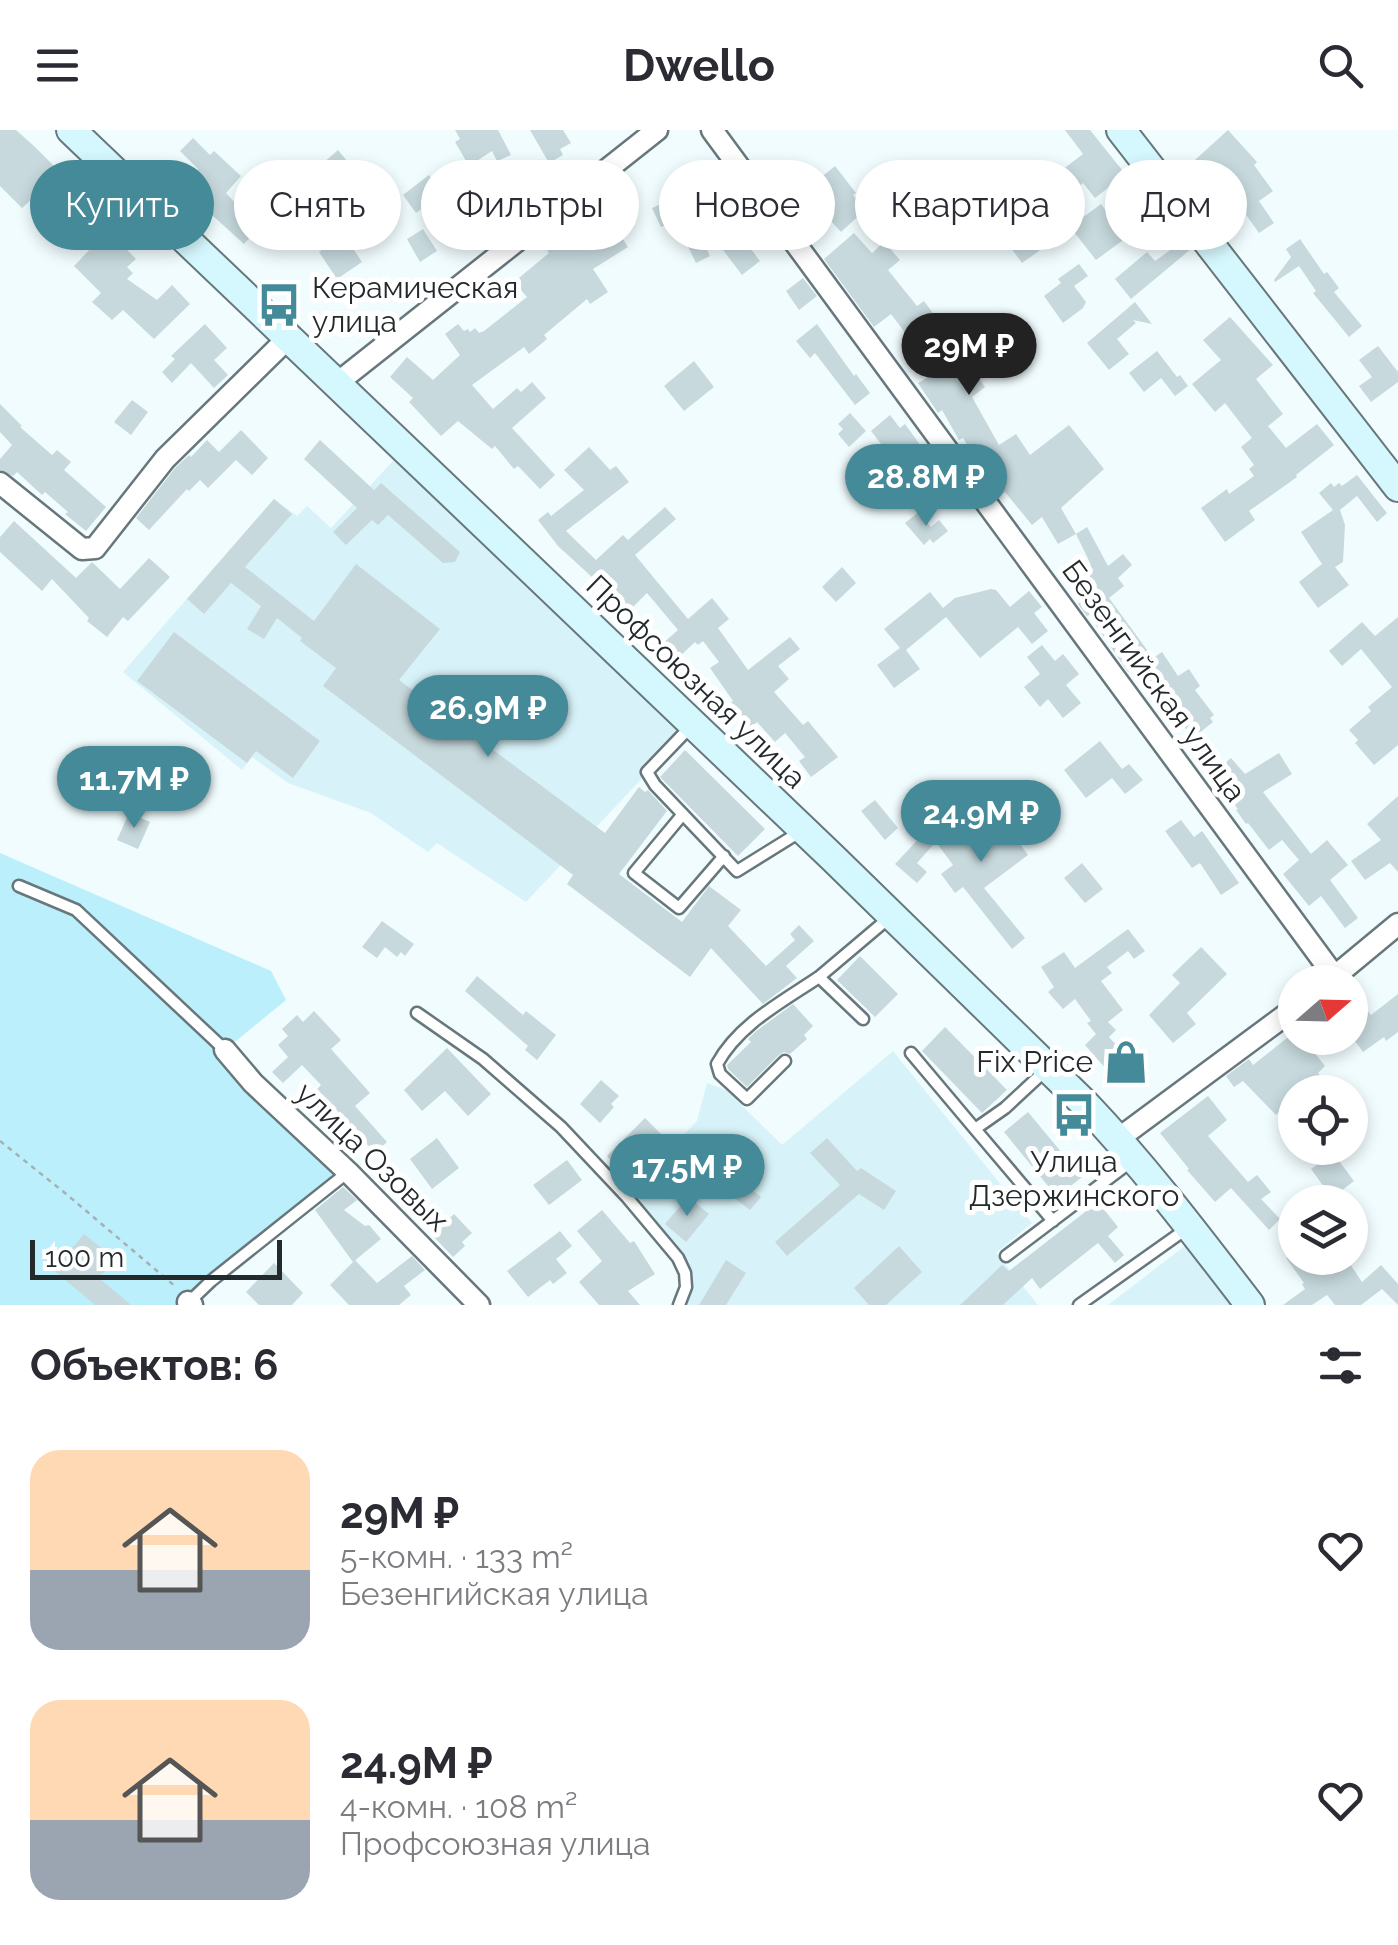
<!DOCTYPE html>
<html lang="ru">
<head>
<meta charset="utf-8">
<style>
	:root { --surface:#fff; --page:#f7f7f7; --text:#2b2b33; --muted:#7c7c81; --accent:#458a98 }
	body { margin:0; font-family:Raleway,sans-serif; background:var(--page); color:var(--text); height:100vh; display:flex; flex-direction:column; font-size:38px; white-space:nowrap }
	* { box-sizing:border-box; margin:0 }
	p { font-size:32px; color:var(--muted) }
	.icon { flex:none; width:55px; height:55px; fill:none; stroke:currentColor; stroke-width:2; stroke-linecap:round; stroke-linejoin:round }
	.map { position:relative; height:1175px; overflow:hidden }
	.details { display:flex; flex-direction:column; background:var(--surface); flex:1 }
	.details>* { flex:none }
	.banner { position:absolute; left:30px; top:30px; width:1340px; height:90px; display:flex; gap:20px }
	.needle { width:65px; rotate:70deg }
	.buttons { position:absolute; left:1278px; top:835px; display:grid; gap:20px }
	.buttons a { display:grid; place-items:center; width:90px; height:90px; border-radius:50%; background:var(--surface); box-shadow:0 5px 15px #0003; font-size:50px }
	.scale { position:absolute; left:30px; bottom:25px; width:252px; box-sizing:border-box; padding-left:10px; border:5px solid #232a2c; border-top:0; font-size:28px; line-height:35px; white-space:nowrap; color:#232a2c; -webkit-text-stroke:8px #fff; paint-order:stroke }
	.price { position:absolute; translate:-50% -85px; padding:0 22px; border-radius:35px; background:var(--accent); color:#fff; font-size:32px; line-height:65px; filter:drop-shadow(0 2px 5px #0008) }
	.price::after { content:''; position:absolute; left:50%; top:60px; width:30px; height:22px; margin-left:-15px; background:inherit; clip-path:polygon(0 0,100% 0,50% 100%) }
	.price.active { background:#222; color:#fff }
	ul { padding:0; list-style:none }
	li { display:flex; align-items:center; gap:30px; height:250px; padding:0 30px }
	li span { display:grid; place-items:center; flex:none; width:280px; height:200px; border-radius:30px; color:#555 }
	li>.icon { margin-inline-start:auto }
	span .icon { width:120px; height:120px; fill:#fffc; stroke-width:1 }
	li b { font-size:42px }
	h2 { display:flex; justify-content:space-between; align-items:center; height:120px; padding:0 30px; font-size:42px }
	.chip { padding:0 35px; border-radius:45px; background:var(--surface); box-shadow:0 5px 15px #0003; font-size:35px; line-height:90px }
	.chip.active { background:var(--accent); color:#fff }
	header { display:flex; justify-content:space-between; align-items:center; height:130px; padding:0 30px; background:var(--surface); font-size:45px; font-weight:700 }
	.map>svg:first-child { display:block }
	.built { fill:#d7f3f9 }
	.green { fill:#bbeffb }
	.building { fill:#c7d9dd }
	.lines { fill:none; stroke-linecap:round; stroke-linejoin:round }
	.lane-casing { stroke:#67777b; stroke-width:15 }
	.street-casing { stroke:#67777b; stroke-width:25 }
	.secondary-casing { stroke:#67777b; stroke-width:32 }
	.path { stroke:#a6b0b2; stroke-width:2.5; stroke-dasharray:5 5; stroke-linecap:butt }
	.lane { stroke:#fff; stroke-width:10 }
	.street { stroke:#fff; stroke-width:20 }
	.secondary { stroke:#d5f8fe; stroke-width:28 }
	.labels { text-anchor:middle; stroke-width:10; stroke-linejoin:round; paint-order:stroke }
	.poi-label { font-size:30px; fill:#232a2c; stroke:#fff; text-anchor:start }
	.street-label { font-size:30px; fill:#232a2c; stroke:#fff }
</style>
</head>
<body>
<header><svg class="icon" aria-label="menu" viewBox="0 0 24 24"><path d="M4 6h16M4 12h16M4 18h16"/></svg>Dwello<svg class="icon" aria-label="search" viewBox="0 0 24 24"><circle cx="10" cy="10" r="6"/><path d="M15 15l6 6"/></svg></header>
<div class="map">
<svg width="1398" height="1175" viewBox="0 0 1398 1175">
	<rect width="100%" height="100%" fill="#f1fcfe"/>
	<path class="built" d="M404,319L693,594L526,772L437,713L428,722L371,683L288,653L252,627L242,640L123,542L274,369L297,386L307,376L331,398Z
		M893,921L1032,1093L996,1123L1038,1175H679L685,1143L626,1066L697,991L707,953L726,960L782,1015Z
		M1198,1106L1250,1175H1108Z"/>
	<path class="green" d="M0,723L271,841L286,870L225,920L348,1042L182,1175H0Z"/>
	<path class="building" d="M0,0H16L35,17L60,42L51,50L74,77L84,86L89,81L136,129L127,137L133,143L127,149L157,170L172,155L190,174L154,209L123,180L112,190L92,172L101,163L74,136L93,116L72,95L62,103L32,69L22,78L0,56Z
		M455,0H498L511,25L497,31L492,21L469,36L455,12L460,9Z
		M530,0H563L571,13L560,19L563,25L549,33Z
		M1065,0H1090L1122,40L1119,43L1122,47L1095,68L1083,53L1059,71L1045,53L1083,24Z
		M1228,0L1257,32L1254,35L1273,61L1259,71L1274,93L1259,103L1244,82L1232,90L1210,60L1207,62L1185,39Z
		M193,8L210,25L214,21L241,46L226,63L258,98L244,114L181,57L198,39L180,21Z
		M338,20L382,73L350,100L320,65L329,57L315,40Z
		M717,30L760,88L747,97L728,71L716,81L692,51Z
		M835,36L856,63L853,65L866,79L841,102L820,79L800,96L785,76L793,69L778,55L782,52L777,47L786,38L807,59Z
		M468,40L487,73L475,80L456,47Z
		M429,45L443,63L416,83L403,65Z
		M674,68L683,87L661,97L652,78Z
		M1101,74L1126,108L1096,130L1070,97Z
		M606,83L628,117L593,139L608,162L590,174L587,169L544,205L547,209L529,224L524,217L472,255L493,279L517,258L521,262L532,252L546,268L512,298L555,345L540,359L518,336L514,339L495,316L492,319L458,291L441,306L409,272L413,268L390,247L407,227L433,250L460,225L445,204L458,194L464,201L468,199L470,202L475,198L479,203L484,201L527,167L514,152L549,123L547,121L561,112L594,104L588,95Z
		M1025,89L1046,116L1022,133L1002,106Z
		M696,96L710,126L696,133L682,104Z
		M423,99L437,121L420,132L407,109Z
		M738,102L760,131L742,145L720,116Z
		M854,103L872,123L884,112L900,130L888,140L917,176L924,171L938,190L922,201L945,235L950,232L965,255L977,246L985,257L972,267L999,315L1016,304L1030,325L1069,295L1104,339L1061,378L1076,404L1058,414L1042,387L1032,395L1005,362L999,366L963,308L959,310L942,280L938,283L918,253L927,248L911,226L918,220L891,184L874,197L824,129Z
		M344,105L362,132L337,149L319,122Z
		M1300,109L1324,144L1327,142L1339,158L1334,162L1362,196L1349,207L1313,163L1316,161L1299,136L1275,152L1274,150L1291,127L1286,119Z
		M1184,110L1191,119L1131,169L1115,149L1147,122L1155,131Z
		M1079,134L1088,146L1074,156L1086,172L1083,178L1063,193L1044,166L1061,153L1058,149Z
		M803,148L817,166L799,180L786,161Z
		M1135,172L1152,194L1133,190L1136,193L1117,209L1129,224L1109,240L1087,213Z
		M1230,187L1273,235L1256,249L1283,284L1268,296L1286,318L1317,294L1334,315L1296,345L1297,347L1249,381L1255,390L1225,412L1201,378L1227,359L1229,364L1254,346L1249,339L1254,335L1241,317L1252,308L1225,273L1215,282L1192,254L1221,230L1203,210Z
		M205,194L227,218L214,230L228,245L214,258L191,233L172,253L162,242L175,229L171,226Z
		M817,194L854,246L856,244L870,263L855,275L815,223L810,228L796,211Z
		M1378,216L1398,242V252L1371,272L1359,256L1372,247L1359,230Z
		M1157,221L1177,247L1180,245L1188,256L1175,266L1161,248L1144,262L1129,243Z
		M694,231L714,257L684,281L664,256Z
		M132,270L148,282L131,305L114,292Z
		M0,274L22,296L20,297L52,325L57,320L71,332L64,340L106,377L86,401L65,384L68,382L45,362L42,365L17,342L13,346L0,340V329L12,315L0,302Z
		M850,283L866,301L849,317L838,304L843,299L838,294Z
		M890,285L900,298L905,294L934,334L912,350L891,321L888,323L871,301Z
		M241,300L268,328L252,345L236,330L208,358L200,350L189,361L187,359L149,400L136,388L175,338L189,325L191,327L207,310L219,322Z
		M320,310L374,360L381,353L460,422L455,432L443,433L388,385L378,395L372,390L346,415L333,402L357,378L304,329Z
		M589,317L610,340L616,336L629,352L566,401L596,430L623,405L628,410L665,377L676,389L635,425L688,489L712,468L729,489L718,498L748,540L790,507L800,519L778,536L789,549L774,562L803,595L808,591L838,627L811,647L799,631L805,627L785,603L775,612L757,592L748,600L727,577L733,571L710,538L719,532L703,511L698,515L695,512L677,529L662,514L678,500L647,463L629,481L558,416L538,390L548,382L551,386L584,360L564,340Z
		M1357,345L1387,383L1377,392L1357,366L1340,380L1345,395L1343,432L1335,437L1349,455L1318,478L1299,452L1322,434L1301,402L1333,380L1319,363L1331,353L1334,357L1339,353L1342,356Z
		M274,369L292,384L245,437L314,491L356,434L440,499L399,550L605,703L639,657L645,662L648,660L667,681L619,744L682,792L709,756L741,780L728,796L766,836L795,810L790,804L799,795L814,811L786,836L797,848L763,874L711,818L690,847L567,754L573,745L323,556L336,538L300,511L302,508L277,488L264,509L247,499L261,476L231,453L204,484L187,469Z
		M919,382L931,397L939,390L948,401L933,413L930,409L924,415L905,393Z
		M14,391L76,448L92,432L120,459L149,428L170,447L128,491L123,487L107,507L87,491L89,488L52,449L42,461L0,422V407Z
		M1087,397L1108,436L1123,424L1132,435L1118,448L1124,456L1109,468L1153,528L1162,522L1178,546L1189,539L1200,556L1195,560L1214,585L1210,588L1213,592L1193,608L1176,586L1180,582L1156,548L1149,552L1138,535L1128,542L1089,485L1087,486L1078,474L1090,464L1076,447L1091,435L1076,404Z
		M842,437L856,453L836,472L822,457Z
		M991,459L996,460L1010,477L1029,461L1042,477L1034,483L1048,501L1032,514L1018,497L980,528L946,487L906,520L920,539L894,558L877,535L900,518L884,499L930,462L943,478L955,468Z
		M1398,487V615L1374,635L1355,613L1358,610L1349,600L1371,581L1368,577L1392,557L1361,519L1342,536L1329,521L1362,492L1375,506Z
		M174,502L320,611L293,648L256,621L247,633L137,551Z
		M1042,515L1055,531L1063,524L1079,544L1066,555L1081,573L1063,588L1048,569L1040,577L1024,557L1040,544L1027,527Z
		M1100,611L1122,639L1129,634L1143,650L1125,664L1112,648L1086,668L1064,640Z
		M685,620L765,699L738,726L660,647Z
		M1279,623L1292,644L1263,662L1311,724L1327,710L1348,735L1330,750L1358,788L1345,798L1321,766L1309,776L1283,744L1299,730L1282,710L1269,720L1248,693L1246,694L1236,680L1238,679L1210,646L1231,628L1245,644Z
		M1398,666V742L1390,733L1365,750L1351,731L1381,710L1367,694Z
		M875,670L898,698L885,710L861,681Z
		M973,677L990,699L1002,690L1028,725L984,758L1025,808L1012,819L963,757L955,763L941,744L953,735L933,708Z
		M129,683L150,692L138,719L117,710Z
		M1181,690L1194,707L1202,701L1239,753L1221,765L1200,733L1192,738L1165,701Z
		M924,703L933,715L917,733L927,742L917,753L895,734Z
		M1082,733L1103,759L1085,773L1064,748Z
		M382,791L414,814L405,826L401,822L397,827L385,817L377,828L362,817Z
		M1128,799L1145,821L1134,829L1128,821L1107,837L1112,843L1101,851L1123,880L1108,892L1116,900L1109,907L1139,940L1121,956L1085,915L1096,904L1087,893L1091,891L1075,869L1063,879L1048,862L1054,857L1041,837L1064,822L1075,838Z
		M1201,817L1227,844L1187,883L1196,894L1173,913L1149,885L1180,853L1172,845Z
		M860,826L898,864L875,887L837,850Z
		M477,846L523,885L526,881L556,905L537,930L525,920L528,916L465,861Z
		M1350,860L1371,885L1398,864V902L1386,911L1384,907L1363,922L1350,904Z
		M793,874L813,896L804,905L807,909L790,924L784,922L779,925L747,957L728,939L727,935L751,912L748,909L755,902Z
		M314,881L341,910L331,919L370,963L355,976L387,1012L375,1023L317,959L321,955L302,935L283,953L272,942L288,927L278,915L288,906L282,899L297,885L303,892Z
		M945,897L1007,960L982,983L922,921Z
		M1287,908H1333L1313,921L1325,936L1318,943L1329,956L1322,962H1295V996L1280,981L1276,985L1243,951L1234,957L1226,946L1249,929L1253,935Z
		M447,918L491,964L468,986L445,961L422,981L404,960Z
		M601,950L619,966L611,974L614,977L600,993L580,974Z
		M1208,966L1227,990L1208,1006L1248,1052L1257,1045L1271,1062L1261,1069L1280,1089L1269,1100L1231,1058L1215,1072L1187,1040L1189,1039L1160,1003Z
		M1028,982L1082,1047L1057,1067L1004,1002Z
		M645,988L667,1010L629,1049L607,1026Z
		M437,1008L459,1038L432,1059L410,1029Z
		M827,1008L857,1041L861,1038L896,1061L884,1080L859,1064L787,1126L775,1112L840,1055L810,1023Z
		M1333,1023L1354,1051L1332,1068L1311,1039Z
		M567,1030L582,1050L549,1075L533,1055Z
		M736,1047L761,1067L750,1080L725,1061Z
		M343,1057L357,1070L344,1080L365,1096L369,1095L381,1109L353,1132L315,1080Z
		M688,1067L709,1084L686,1112L665,1094Z
		M1098,1072L1118,1097L1108,1106L1124,1125L1115,1133L1098,1113L1040,1159L1032,1148L1003,1175H960L1002,1135L1009,1141Z
		M602,1080L630,1113L634,1111L655,1144L628,1161L640,1175H599L579,1152L602,1131L577,1101Z
		M454,1084L472,1103L462,1112L465,1116L453,1127L432,1105Z
		M560,1101L572,1116L556,1129L567,1143L553,1154L550,1150L528,1167L507,1141Z
		M84,1104L115,1129L99,1148L131,1175H95L44,1132L52,1121L62,1130Z
		M899,1116L922,1142L886,1175H869L854,1158Z
		M412,1126L425,1140L404,1156L411,1165L399,1175H349L330,1155L355,1130L377,1153Z
		M1286,1128H1346L1362,1152L1381,1135L1398,1154V1175L1382,1159L1361,1175H1335L1327,1165L1312,1175H1283L1305,1159L1302,1154L1304,1153Z
		M726,1130L746,1143L726,1175H699Z
		M274,1133L303,1163L292,1175H259L246,1162Z"/>
	<g class="lines">
		<g class="lane-casing">
			<path id="lane" d="M693,594L647,642L655,655L737,741L803,700
				M683,684L634,743L679,778L724,726
				M19,756L76,780L225,920
				M417,883L483,929L561,997L626,1066L678,1128L685,1143L686,1157L679,1175
				M863,889L819,847L890,787
				M911,923L975,999
				M785,931L747,969L720,944L717,934C739,894 782,872 819,847
				M1048,938L1005,978L975,999L1053,1091
				M1006,1126L1133,1030
				M188,1173L211,1151L348,1042
				M1079,1175L1189,1097"/>
		</g>
		<g class="street-casing">
			<path id="street" d="M712,0L1335,847
				M336,254L657,0
				M0,353L82,419L95,418L165,329L288,208
				M1328,852L1398,794
				M225,920L253,953L348,1042L479,1175
				M1118,1009L1295,878
				M188,1172L192,1175"/>
		</g>
		<g class="secondary-casing">
			<path id="secondary" d="M71,0L832,727L1085,974C1145,1037 1197,1106 1250,1175
				M1121,0L1398,357"/>
		</g>
		<path class="path" d="M0,1011L65,1063L176,1157"/>
		<use href="#lane" class="lane"/>
		<use href="#street" class="street"/>
		<use href="#secondary" class="secondary"/>
	</g>
	<defs>
		<g id="bus-bare" transform="scale(3.45)"><path d="M-5-6H5V4H4V6H2V4H-2V6H-4V4H-5ZM-3.5-4V0h7V-4ZM-3.5 1.2v1.5H-2V1.2ZM2 1.2v1.5H3.5V1.2Z" fill="#458a98" stroke="#fff" stroke-width="2.5" paint-order="stroke"/></g>
		<g id="shop-bare" transform="scale(3.45)"><path d="M-5-2.5h2.3a2.7 3.5 0 0 1 5.4 0H5L5.5 6h-11ZM-1.5-2.5h3a1.5 2.3 0 0 0-3 0Z" fill="#458a98" stroke="#fff" stroke-width="2.5" paint-order="stroke"/></g>
	</defs>
	<g fill-rule="evenodd">
		<use href="#bus-bare" x="279" y="175"/>
		<use href="#shop-bare" x="1126" y="932"/>
		<use href="#bus-bare" x="1074" y="985"/>
	</g>
	<g class="labels">
		<g class="poi-label">
			<text x="312" y="168">Керамическая<tspan x="312" dy="34">улица</tspan></text>
			<text x="1093" y="942" text-anchor="end">Fix Price</text>
			<text x="1074" y="1042" text-anchor="middle">Улица<tspan x="1074" dy="34">Дзержинского</tspan></text>
		</g>
		<g class="street-label">
			<text transform="translate(1154 551) rotate(54)" y="10">Безенгийская улица</text>
			<text transform="translate(696 552) rotate(44)" y="10">Профсоюзная улица</text>
			<text transform="translate(372 1027) rotate(44)" y="10">улица Озовых</text>
		</g>
	</g>
</svg>
<div class="buttons">
<a><svg class="needle" viewBox="-14 -14 28 28"><path d="M0-13l5 13h-10z" fill="#e53935"/><path d="M0 13l5-13h-10z" fill="#7c7c81"/></svg></a>
<a><svg class="icon" aria-label="locate" viewBox="0 0 24 24"><circle cx="12" cy="12" r="6"/><path d="M12 2v4M12 18v4M2 12h4M18 12h4"/></svg></a>
<a><svg class="icon" aria-label="layers" viewBox="0 0 24 24"><path d="M12 4l9 5-9 5-9-5zM3 14l9 5 9-5"/></svg></a>
</div>
<div class="scale">100 m</div>
<b class="price active" style="left:969px;top:268px">29M ₽</b>
<b class="price" style="left:926px;top:399px">28.8M ₽</b>
<b class="price" style="left:488px;top:630px">26.9M ₽</b>
<b class="price" style="left:134px;top:701px">11.7M ₽</b>
<b class="price" style="left:981px;top:735px">24.9M ₽</b>
<b class="price" style="left:687px;top:1089px">17.5M ₽</b>
<div class="banner">
<a class="chip active">Купить</a>
<a class="chip">Снять</a>
<a class="chip">Фильтры</a>
<a class="chip">Новое</a>
<a class="chip">Квартира</a>
<a class="chip">Дом</a>
</div>
</div>
<section class="details">
<h2>Объектов: 6<svg class="icon" aria-label="filters" viewBox="0 0 24 24"><path d="M4 7h16M4 17h16"/><circle cx="9" cy="7" r="2"/><circle cx="15" cy="17" r="2"/></svg></h2>
<ul>
<li><span style="background:linear-gradient(#ffd9b3 60%,#9aa5b1 0)"><svg class="icon" aria-label="home" viewBox="0 0 24 24"><path d="M3 11l9-7 9 7M6 9v11h12V9"/></svg></span><div><b>29M ₽</b><p>5-комн. · 133 m²</p><p>Безенгийская улица</p></div><svg class="icon" aria-label="heart" viewBox="0 0 24 24"><path d="M12 20l-8-8c-3-5 5-10 8-4 3-6 11-1 8 4z"/></svg></li>
<li><span style="background:linear-gradient(#ffd9b3 60%,#9aa5b1 0)"><svg class="icon" aria-label="home" viewBox="0 0 24 24"><path d="M3 11l9-7 9 7M6 9v11h12V9"/></svg></span><div><b>24.9M ₽</b><p>4-комн. · 108 m²</p><p>Профсоюзная улица</p></div><svg class="icon" aria-label="heart" viewBox="0 0 24 24"><path d="M12 20l-8-8c-3-5 5-10 8-4 3-6 11-1 8 4z"/></svg></li>
</ul>
</section>
</body>
</html>
